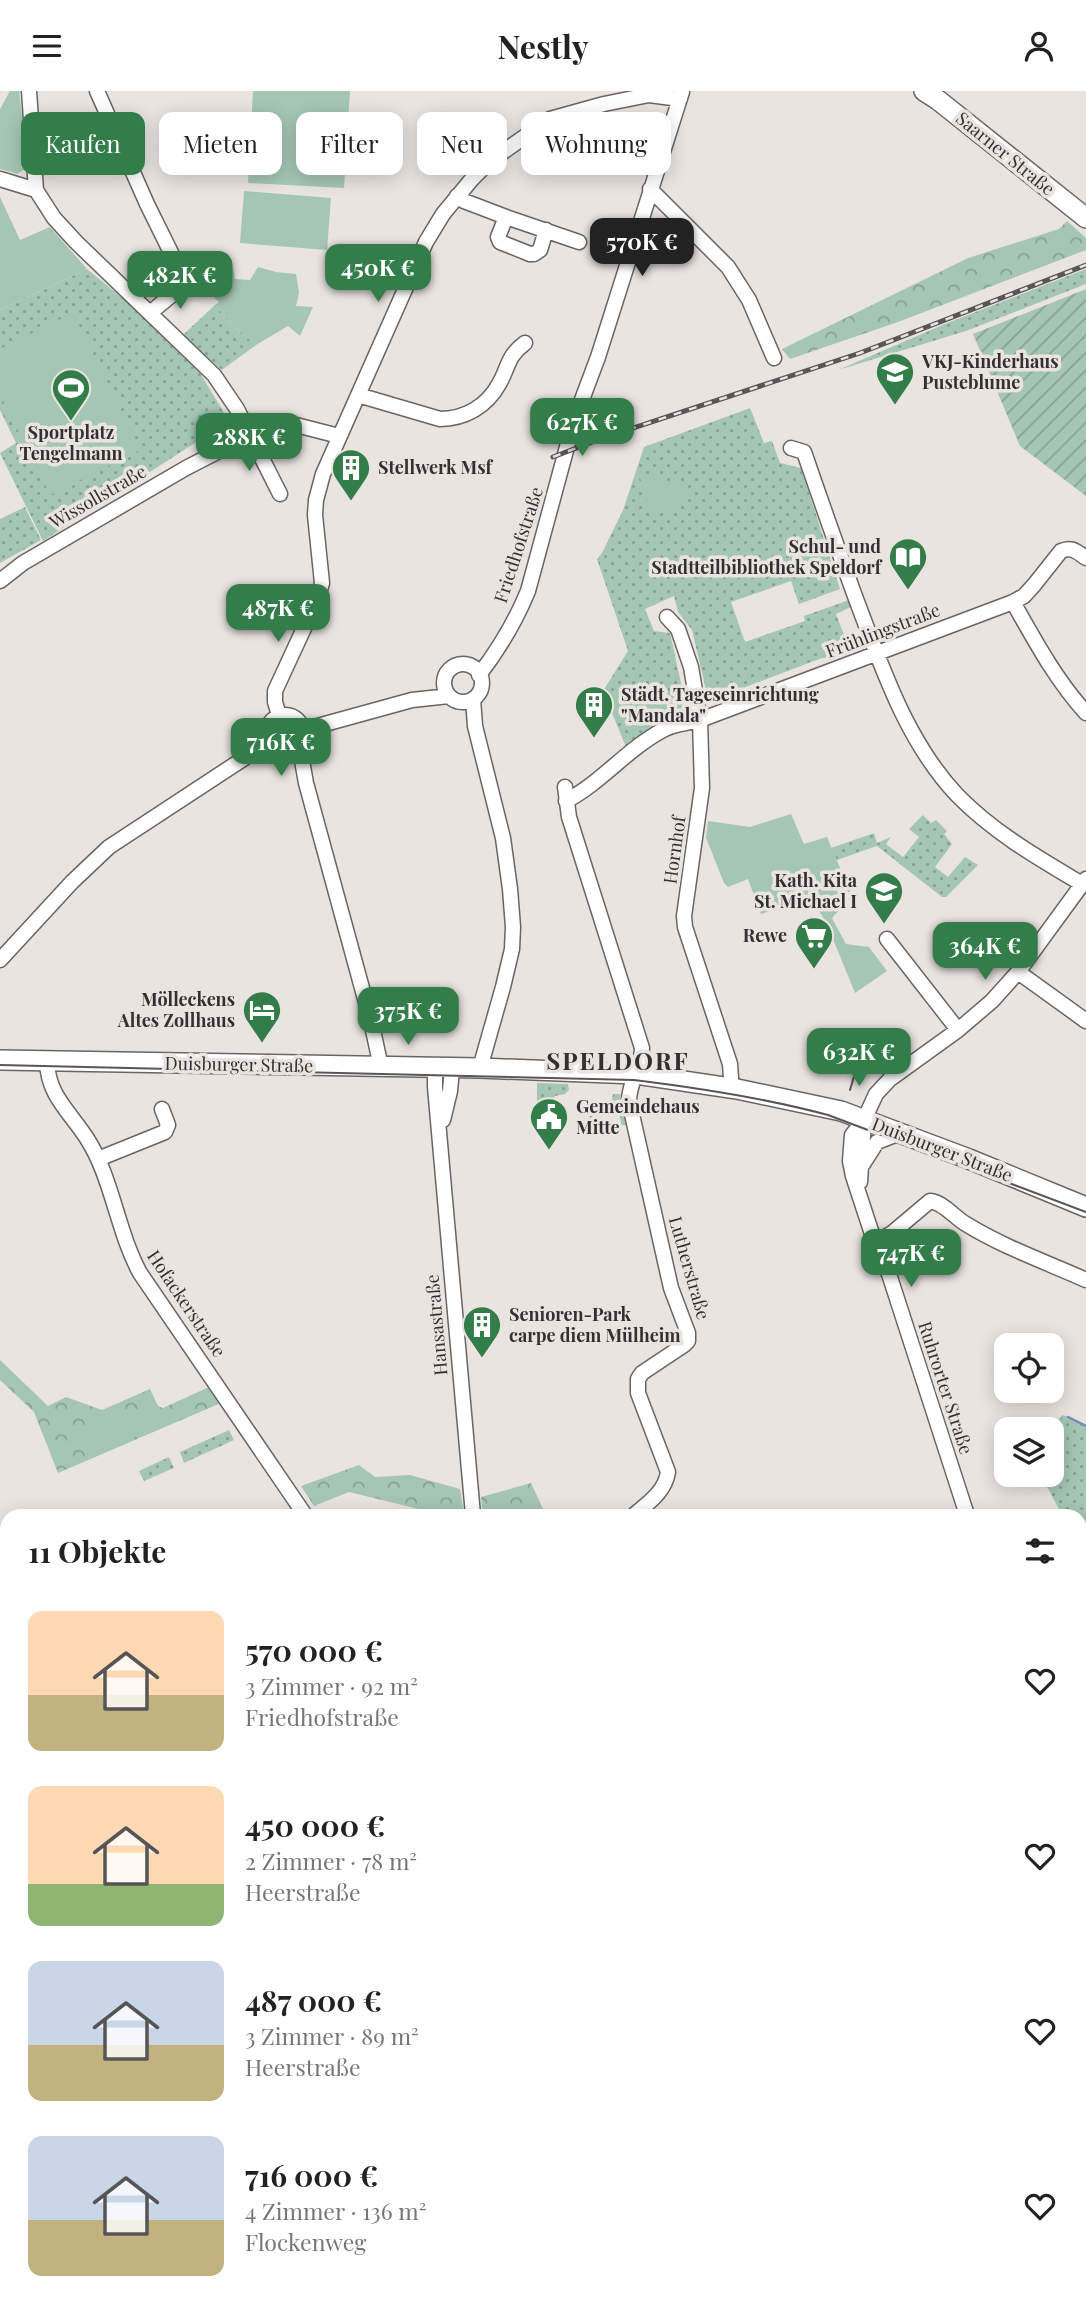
<!DOCTYPE html>
<html lang="de">
<head>
<meta charset="utf-8">
<style>
	:root { --surface:#fff; --page:#f6f6f6; --text:#222; --muted:#767676; --accent:#337d4a }
	body { margin:0; font-family:"Playfair Display",serif; background:var(--page); color:var(--text); height:100vh; display:flex; flex-direction:column; font-size:26px; white-space:nowrap }
	* { box-sizing:border-box; margin:0 }
	p { font-size:23px; color:var(--muted) }
	.icon { flex:none; width:38px; height:38px; fill:none; stroke:currentColor; stroke-width:2; stroke-linecap:round; stroke-linejoin:round }
	.map { position:relative; flex:1; overflow:hidden }
	.details { position:absolute; left:0px; top:1418px; width:1087px; height:800px; display:flex; flex-direction:column; background:var(--surface); border-radius:21px 21px 0 0; box-shadow:0 4px 18px #0003 }
	.details>* { flex:none }
	.top-card { position:absolute; left:21px; top:21px; width:700px; height:63px; display:flex; gap:14px }
	.tools { position:absolute; left:994px; top:1242px; display:grid; gap:14px }
	.tools a { display:grid; place-items:center; width:70px; height:70px; border-radius:14px; background:var(--surface); box-shadow:0 4px 18px #0003; font-size:35px }
	.price { position:absolute; translate:-50% -60px; padding:0 16px; border-radius:14px; background:var(--accent); color:#fff; font-size:23px; line-height:46px; filter:drop-shadow(0 2px 4px #0008) }
	.price::after { content:''; position:absolute; left:50%; top:42px; width:21px; height:16px; margin-left:-10px; background:inherit; clip-path:polygon(0 0,100% 0,50% 100%) }
	.price.current { background:#222; color:#fff }
	ul { padding:0; list-style:none }
	li { display:flex; align-items:center; gap:21px; height:175px; padding:0 28px }
	li span { display:grid; place-items:center; flex:none; width:196px; height:140px; border-radius:14px; color:#555 }
	li>.icon { margin-inline-start:auto }
	span .icon { width:84px; height:84px; fill:#fffc; stroke-width:1 }
	li b { font-size:30px }
	h2 { display:flex; justify-content:space-between; align-items:center; height:84px; padding:0 28px; font-size:30px }
	.tag { padding:0 24px; border-radius:14px; background:var(--surface); box-shadow:0 4px 18px #0003; font-size:24px; line-height:63px }
	.tag.current { background:var(--accent); color:#fff }
	header { display:flex; justify-content:space-between; align-items:center; height:91px; padding:0 28px; background:var(--surface); font-size:32px; font-weight:700 }
	.map>svg:first-child { display:block }
	.grass { fill:url(#grass-dots) }
	.forest { fill:url(#forest-crowns) }
	.park { fill:#a5c6b5 }
	.garden { fill:url(#garden-furrows) }
	.water { fill:url(#water-waves) }
	.lines { fill:none; stroke-linecap:round; stroke-linejoin:round }
	.stream { stroke:#708eb3; stroke-width:2.5 }
	.minor-casing { stroke:#6a6563; stroke-width:17 }
	.major-casing { stroke:#6a6563; stroke-width:22 }
	.minor { stroke:#fff; stroke-width:14 }
	.major { stroke:#fff; stroke-width:19 }
	.tram { stroke:#595655; stroke-width:2 }
	.rail-casing { stroke:#595655; stroke-width:5 }
	.rail { stroke:#eae4e1; stroke-width:2.5; stroke-dasharray:8; stroke-linecap:butt }
	.labels { text-anchor:middle; stroke-width:7; stroke-linejoin:round; paint-order:stroke }
	.street-label { font-size:18px; fill:#333130; stroke:#eae4e1 }
	.poi-label { font-size:18px; font-weight:bold; fill:#333130; stroke:#eae4e1; text-anchor:start }
	.district-label { font-size:24px; font-weight:bold; letter-spacing:2px; fill:#333130; stroke:#eae4e1 }
</style>
</head>
<body>
<header><svg class="icon" aria-label="menu" viewBox="0 0 24 24"><path d="M4 6h16M4 12h16M4 18h16"/></svg>Nestly<svg class="icon" aria-label="person" viewBox="0 0 24 24"><circle cx="12" cy="8" r="4"/><path d="M4 21q1-7 8-7t8 7"/></svg></header>
<div class="map">
<svg width="1086" height="2216" viewBox="0 0 1086 2216">
	<defs>
		<pattern id="grass-dots" width="8" height="8" patternUnits="userSpaceOnUse" patternTransform="scale(1.75)"><rect width="8" height="8" fill="#a5c6b5"/><path d="M2 2h.1M6 6h.1" fill="none" stroke="#87a194" stroke-width="1.8" stroke-linecap="round"/></pattern>
		<pattern id="forest-crowns" width="20" height="18" patternUnits="userSpaceOnUse" patternTransform="scale(1.75)"><rect width="20" height="18" fill="#a5c6b5"/><path d="M2 6a3 3 0 1 1 6 0M12 15a3 3 0 1 1 6 0" fill="none" stroke="#87a194"/></pattern>
		<pattern id="garden-furrows" width="10" height="10" patternUnits="userSpaceOnUse" patternTransform="scale(1.75)"><rect width="10" height="10" fill="#a5c6b5"/><path d="M-1 1l2-2M0 10L10 0M9 11l2-2" fill="none" stroke="#87a194"/></pattern>
		<pattern id="water-waves" width="16" height="10" patternUnits="userSpaceOnUse" patternTransform="scale(1.75)"><rect width="16" height="10" fill="#708eb3"/><path d="M0 5q4-4 8 0t8 0" fill="none" stroke="#5d7592"/></pattern>
	</defs>
	<rect width="100%" height="100%" fill="#eae4e1"/>
	<path class="grass" d="M87,178L126,210L200,282L229,330L43,450L0,362L16,352L0,319V219Z
		M1086,178V193L966,240L838,279L945,233Z
		M215,214L234,236L256,254L222,279L183,244Z
		M750,317L764,352L772,350L780,372L801,377L840,498L799,513L791,490L731,511L745,551L805,530L804,525L849,509L851,516L836,523L851,562L839,566L822,567L714,608L708,607L692,539L678,521L674,505L645,518L654,540L670,542L688,624L660,629L626,656L603,600L628,560L597,468L602,462L623,419L644,356Z
		M25,416L41,449L0,472V428Z
		M923,724L931,732L936,729L947,740L944,743L952,753L935,776L948,786L965,766L978,774L946,806H942L877,755L837,769L831,757L874,742L877,752L891,746L886,753L903,766L919,746L909,738Z
		M537,992L568,993L569,999L565,1003L555,1005L551,1011L557,1025L537,1029Z
		M613,1003H620L626,1034L591,1039L588,1021L593,1020L596,1036L621,1032L618,1014L611,1015Z
		M1063,1324L1086,1334V1445L1080,1436V1424H1062L1041,1384H1052V1339H1048Z
		M229,1339L234,1349L184,1372L180,1361Z
		M169,1366L174,1377L144,1390L139,1380Z"/>
	<path class="forest" d="M1067,130L1086,147V159L898,231L790,268L782,258L968,167L1059,138Z
		M0,1269L48,1315L66,1306L102,1319L150,1298L158,1315L163,1317L209,1296L221,1312L58,1382L34,1321L0,1289Z
		M359,1374L375,1386L410,1384L460,1398L464,1424H443L349,1401L314,1415L301,1395Z
		M531,1392L546,1424H483L481,1406Z"/>
	<path class="park" d="M10,0H19L27,67L25,78L17,83L0,78V18Z
		M253,0H350L344,97L248,92Z
		M244,100L331,107L327,159L240,152Z
		M0,106L20,149L50,136L87,178L0,219Z
		M232,171L235,188L250,189L258,176L276,181L296,183L299,202L296,215L313,216L300,245L288,235L256,254L234,236L215,214L219,211L201,194Z
		M73,222L141,359L50,404L0,303V258Z
		M659,381L664,398L677,393H686L688,405L679,416L650,422L640,386Z
		M791,723L804,753L827,746L852,805L832,827L846,853L869,856L887,880L855,902L826,831L818,818L792,812L761,823L748,788L728,796L724,792L706,747L708,730L750,736Z
		M143,1322L165,1324L168,1332L90,1365C86,1350 87,1340 95,1327Z"/>
	<path class="garden" d="M1086,198V405L1020,355L973,243Z"/>
	<path class="water" d="M140,2210H384L412,2216H139Z"/>
	<g class="lines">
		<path class="stream" d="M1068,1326L1086,1335"/>
		<g class="minor-casing">
			<path id="minor" d="M29,0L36,99L54,127L76,151L214,284L237,318L280,403
				M97,0L147,113L186,192L150,222
				M0,88L36,99
				M650,98L728,176L749,209L774,267
				M457,105L464,110L506,126L579,151
				M506,126L498,146L500,151L530,163H534L540,159L546,139
				M358,304L440,328C465,328 487,315 499,293C509,276 507,265 525,252
				M791,357L804,361C822,413 840,465 859,516C884,582 908,652 957,704C993,741 1038,767 1082,793
				M0,490L23,472L186,377L250,344L286,334H296L339,345
				M1013,511C1035,550 1056,589 1086,622
				M667,526L678,538L691,576L700,629L702,697L684,825L685,836L730,973L731,987L729,997
				M444 592a19 19 0 1 1 38 0a19 19 0 1 1-38 0Z
				M479,584C499,558 516,529 528,500L574,330L598,266L682,1
				M473,608L475,635L503,747L510,798L513,836L512,858L503,896L480,977
				M279,624L275,611V600L317,509L322,492L315,424L316,409L323,383L426,151L443,123L472,88L490,70L550,28L604,13L649,4L680,8
				M267 642a18 18 0 1 1 36 0a18 18 0 1 1-36 0Z
				M303,639L412,609L449,605
				M299,653L306,692L371,930L381,976
				M565,696L569,726L642,957C642,976 629,990 629,1010L671,1197L688,1242V1250L684,1254L642,1282L638,1288V1302L668,1381C665,1401 648,1412 634,1424
				M566,710C602,691 627,658 663,639C673,633 688,632 700,629L1013,511L1024,505L1034,494L1061,460C1072,455 1077,461 1086,467
				M887,848L958,939
				M0,869L72,791L109,756L269,651
				M1018,881L1086,930
				M47,971C48,1004 69,1020 86,1046C112,1085 117,1140 140,1182L305,1424
				M435,977V996L473,1424
				M443,1029L450,1000L452,977
				M98,1068L165,1041L168,1034L162,1018
				M863,1073L877,1051L900,1042
				M860,1091L864,1029
				M875,1152L892,1142L930,1110C943,1111 955,1127 966,1133C1003,1156 1046,1171 1086,1189
				M967,1424L889,1183L875,1152L853,1085L850,1070L852,1044L864,1029L876,1003L890,988L958,939L992,910L1018,881L1086,788
				M1080,1740L1086,1752
				M0,1949L7,1963
				M0,2069L7,2066"/>
		</g>
		<g class="major-casing">
			<path id="major" d="M924,0L938,9L1086,127
				M0,969L480,977L636,983L737,998L841,1020L969,1068L1086,1116
				M0,1551L7,1553
				M1080,1934L1086,1937"/>
		</g>
		<use href="#minor" class="minor"/>
		<use href="#major" class="major"/>
		<path class="tram" d="M0,974L634,989C699,997 765,1007 828,1024L1086,1121
			M850,999L855,982"/>
		<g class="rail-casing">
			<path id="rail" d="M553,366L600,348L860,262L1086,174
				M769,2210L797,2216"/>
		</g>
		<use href="#rail" class="rail"/>
	</g>
	<defs>
		<g id="school-pin" transform="scale(2.0125)"><path d="M0 17L-7.5 6A9.5 9.5 0 1 1 7.5 6Z" fill="#337d4a" stroke="#eae4e1"/><path d="M0-5L7-2L0 1L-7-2ZM-4 1L0 2.5L4 1V4Q0 6-4 4Z" fill="#fff"/></g>
		<g id="stadium-pin" transform="scale(2.0125)"><path d="M0 17L-7.5 6A9.5 9.5 0 1 1 7.5 6Z" fill="#337d4a" stroke="#eae4e1"/><path d="M0-5a6.5 5 0 1 0 0 10a6.5 5 0 1 0 0-10ZM-3.5-1.8h7v3.6h-7Z" fill="#fff"/></g>
		<g id="building-pin" transform="scale(2.0125)"><path d="M0 17L-7.5 6A9.5 9.5 0 1 1 7.5 6Z" fill="#337d4a" stroke="#eae4e1"/><path d="M-4-6H4V6H1V3H-1V6H-4ZM-2.5-4.3h1.7v1.8h-1.7ZM.8-4.3h1.7v1.8H.8ZM-2.5-1h1.7V.8h-1.7ZM.8-1h1.7V.8H.8Z" fill="#fff"/></g>
		<g id="library-pin" transform="scale(2.0125)"><path d="M0 17L-7.5 6A9.5 9.5 0 1 1 7.5 6Z" fill="#337d4a" stroke="#eae4e1"/><path d="M-6-4Q-3-5.5-.7-3.5V5Q-3 3-6 4ZM6-4Q3-5.5 .7-3.5V5Q3 3 6 4Z" fill="#fff"/></g>
		<g id="supermarket-pin" transform="scale(2.0125)"><path d="M0 17L-7.5 6A9.5 9.5 0 1 1 7.5 6Z" fill="#337d4a" stroke="#eae4e1"/><path d="M-6-5.5h2.5l.6 2H6L4.5 2H-2.5L-4.4-4H-6ZM-1.5 3.2a1.3 1.3 0 1 0 .1 0ZM3 3.2a1.3 1.3 0 1 0 .1 0Z" fill="#fff"/></g>
		<g id="hotel-pin" transform="scale(2.0125)"><path d="M0 17L-7.5 6A9.5 9.5 0 1 1 7.5 6Z" fill="#337d4a" stroke="#eae4e1"/><path d="M-6-4.5h1.5V1H6V5H4.5V3h-9V5H-6ZM-4 0a1.8 1.8 0 1 1 3.6 0ZM.5 0V-2.5h3Q6-2.5 6 0Z" fill="#fff"/></g>
		<g id="civic-pin" transform="scale(2.0125)"><path d="M0 17L-7.5 6A9.5 9.5 0 1 1 7.5 6Z" fill="#337d4a" stroke="#eae4e1"/><path d="M-.6-6.5H3V-4.5H.6V-3L4-1V1h2V6H-6V1h2V-1L-.6-3ZM-1.2 2.5V6h2.4V2.5Z" fill="#fff"/></g>
	</defs>
	<g fill-rule="evenodd">
		<use href="#school-pin" x="895" y="281"/>
		<use href="#stadium-pin" x="71" y="297"/>
		<use href="#building-pin" x="351" y="377"/>
		<use href="#library-pin" x="908" y="466"/>
		<use href="#building-pin" x="594" y="614"/>
		<use href="#school-pin" x="884" y="800"/>
		<use href="#supermarket-pin" x="814" y="845"/>
		<use href="#hotel-pin" x="262" y="919"/>
		<use href="#civic-pin" x="549" y="1026"/>
		<use href="#building-pin" x="482" y="1234"/>
	</g>
	<g class="labels">
		<g class="street-label">
			<text transform="translate(1005 63) rotate(39)" y="6">Saarner Straße</text>
			<text transform="translate(98 406) rotate(-30)" y="6">Wissollstraße</text>
			<text transform="translate(519 454) rotate(-72)" y="6">Friedhofstraße</text>
			<text transform="translate(883 540) rotate(-21)" y="6">Frühlingstraße</text>
			<text transform="translate(675 759) rotate(-82)" y="6">Hornhof</text>
			<text transform="translate(239 974) rotate(1)" y="6">Duisburger Straße</text>
			<text transform="translate(942 1059) rotate(21)" y="6">Duisburger Straße</text>
			<text transform="translate(689 1177) rotate(74)" y="6">Lutherstraße</text>
			<text transform="translate(186 1213) rotate(56)" y="6">Hofackerstraße</text>
			<text transform="translate(437 1234) rotate(-95)" y="6">Hansastraße</text>
			<text transform="translate(945 1297) rotate(72)" y="6">Ruhrorter Straße</text>
		</g>
		<g class="poi-label">
			<text x="922" y="277">VKJ-Kinderhaus<tspan x="922" dy="21">Pusteblume</tspan></text>
			<text x="71" y="348" text-anchor="middle">Sportplatz<tspan x="71" dy="21">Tengelmann</tspan></text>
			<text x="378" y="383">Stellwerk Msf</text>
			<text x="881" y="462" text-anchor="end">Schul- und<tspan x="881" dy="21">Stadtteilbibliothek Speldorf</tspan></text>
			<text x="621" y="610">Städt. Tageseinrichtung<tspan x="621" dy="21">"Mandala"</tspan></text>
			<text x="857" y="796" text-anchor="end">Kath. Kita<tspan x="857" dy="21">St. Michael I</tspan></text>
			<text x="787" y="851" text-anchor="end">Rewe</text>
			<text x="235" y="915" text-anchor="end">Mölleckens<tspan x="235" dy="21">Altes Zollhaus</tspan></text>
			<text x="576" y="1022">Gemeindehaus<tspan x="576" dy="21">Mitte</tspan></text>
			<text x="509" y="1230">Senioren-Park<tspan x="509" dy="21">carpe diem Mülheim</tspan></text>
		</g>
		<g class="district-label">
			<text x="618" y="979">SPELDORF</text>
		</g>
	</g>
</svg>
<div class="tools">
<a><svg class="icon" aria-label="locate" viewBox="0 0 24 24"><circle cx="12" cy="12" r="6"/><path d="M12 2v4M12 18v4M2 12h4M18 12h4"/></svg></a>
<a><svg class="icon" aria-label="layers" viewBox="0 0 24 24"><path d="M12 4l9 5-9 5-9-5zM3 14l9 5 9-5"/></svg></a>
</div>
<b class="price current" style="left:642px;top:187px">570K €</b>
<b class="price" style="left:378px;top:213px">450K €</b>
<b class="price" style="left:180px;top:220px">482K €</b>
<b class="price" style="left:582px;top:367px">627K €</b>
<b class="price" style="left:249px;top:382px">288K €</b>
<b class="price" style="left:278px;top:553px">487K €</b>
<b class="price" style="left:281px;top:687px">716K €</b>
<b class="price" style="left:985px;top:891px">364K €</b>
<b class="price" style="left:408px;top:956px">375K €</b>
<b class="price" style="left:859px;top:997px">632K €</b>
<b class="price" style="left:911px;top:1198px">747K €</b>
<div class="top-card">
<a class="tag current">Kaufen</a>
<a class="tag">Mieten</a>
<a class="tag">Filter</a>
<a class="tag">Neu</a>
<a class="tag">Wohnung</a>
</div>
<section class="details">
<h2>11 Objekte<svg class="icon" aria-label="filters" viewBox="0 0 24 24"><path d="M4 7h16M4 17h16"/><circle cx="9" cy="7" r="2"/><circle cx="15" cy="17" r="2"/></svg></h2>
<ul>
<li><span style="background:linear-gradient(#ffd9b3 60%,#c2b280 0)"><svg class="icon" aria-label="home" viewBox="0 0 24 24"><path d="M3 11l9-7 9 7M6 9v11h12V9"/></svg></span><div><b>570 000 €</b><p>3 Zimmer · 92 m²</p><p>Friedhofstraße</p></div><svg class="icon" aria-label="heart" viewBox="0 0 24 24"><path d="M12 20l-8-8c-3-5 5-10 8-4 3-6 11-1 8 4z"/></svg></li>
<li><span style="background:linear-gradient(#ffd9b3 70%,#8fb573 0)"><svg class="icon" aria-label="home" viewBox="0 0 24 24"><path d="M3 11l9-7 9 7M6 9v11h12V9"/></svg></span><div><b>450 000 €</b><p>2 Zimmer · 78 m²</p><p>Heerstraße</p></div><svg class="icon" aria-label="heart" viewBox="0 0 24 24"><path d="M12 20l-8-8c-3-5 5-10 8-4 3-6 11-1 8 4z"/></svg></li>
<li><span style="background:linear-gradient(#c9d6e8 60%,#c2b280 0)"><svg class="icon" aria-label="home" viewBox="0 0 24 24"><path d="M3 11l9-7 9 7M6 9v11h12V9"/></svg></span><div><b>487 000 €</b><p>3 Zimmer · 89 m²</p><p>Heerstraße</p></div><svg class="icon" aria-label="heart" viewBox="0 0 24 24"><path d="M12 20l-8-8c-3-5 5-10 8-4 3-6 11-1 8 4z"/></svg></li>
<li><span style="background:linear-gradient(#c9d6e8 60%,#c2b280 0)"><svg class="icon" aria-label="home" viewBox="0 0 24 24"><path d="M3 11l9-7 9 7M6 9v11h12V9"/></svg></span><div><b>716 000 €</b><p>4 Zimmer · 136 m²</p><p>Flockenweg</p></div><svg class="icon" aria-label="heart" viewBox="0 0 24 24"><path d="M12 20l-8-8c-3-5 5-10 8-4 3-6 11-1 8 4z"/></svg></li>
</ul>
</section>
</div>
</body>
</html>
